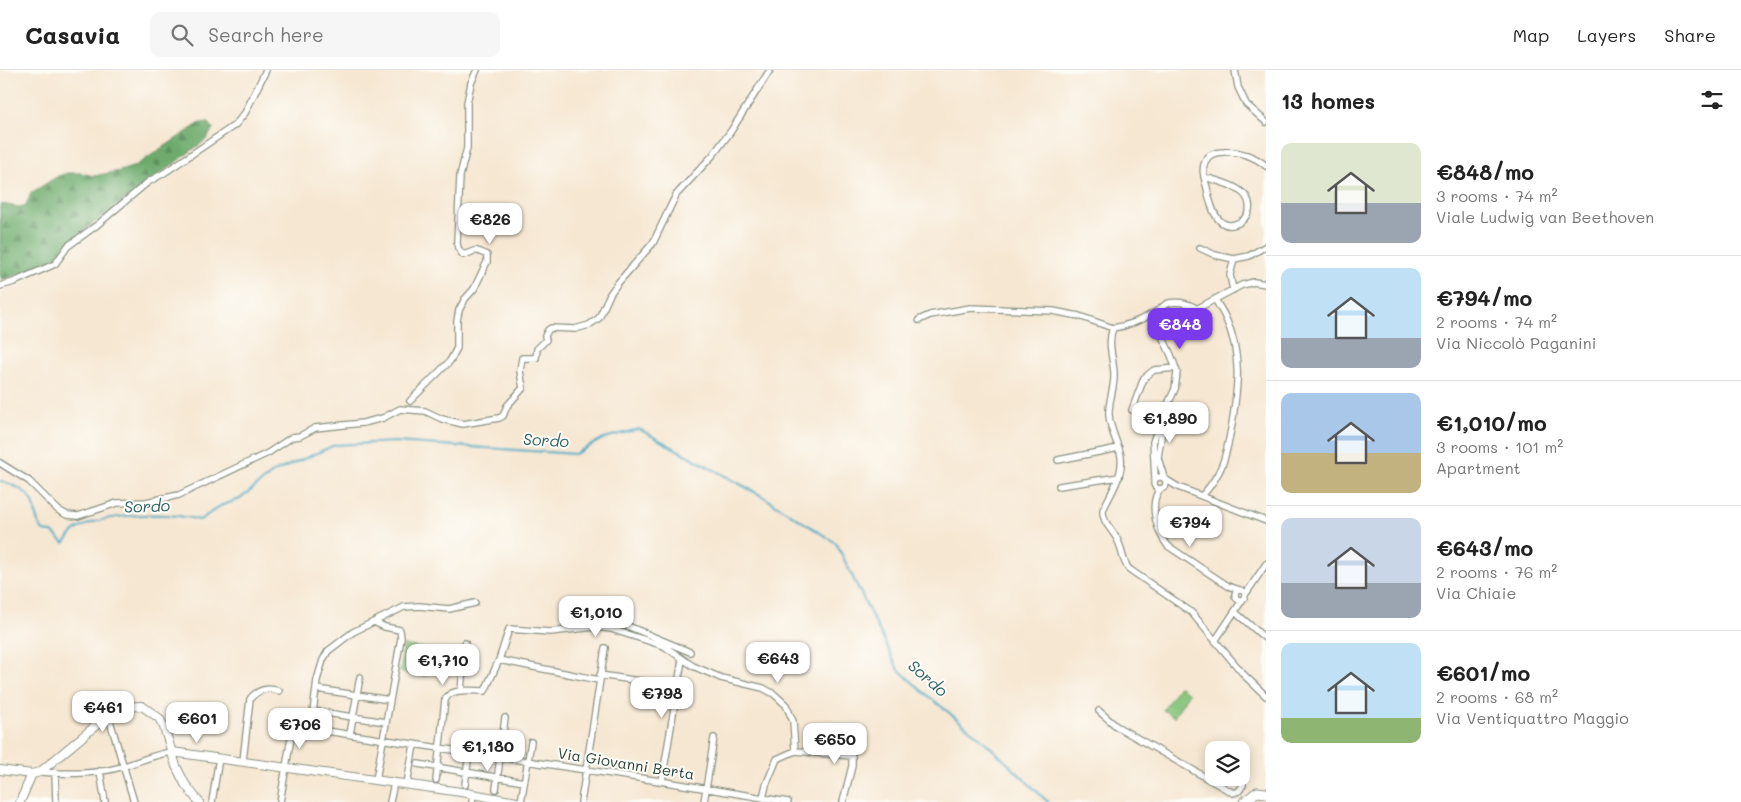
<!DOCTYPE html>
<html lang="en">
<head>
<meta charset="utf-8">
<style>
	:root { --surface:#fff; --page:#f6f6f6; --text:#222; --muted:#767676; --line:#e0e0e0; --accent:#7c3aed }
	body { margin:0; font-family:Mali,sans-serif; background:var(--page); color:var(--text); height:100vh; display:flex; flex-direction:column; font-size:19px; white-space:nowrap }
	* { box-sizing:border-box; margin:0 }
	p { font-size:16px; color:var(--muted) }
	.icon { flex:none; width:28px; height:28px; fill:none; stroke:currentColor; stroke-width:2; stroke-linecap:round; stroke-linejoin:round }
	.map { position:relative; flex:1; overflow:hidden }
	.sheet { display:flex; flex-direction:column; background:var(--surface); width:475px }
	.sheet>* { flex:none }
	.controls { position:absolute; left:1205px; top:671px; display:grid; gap:10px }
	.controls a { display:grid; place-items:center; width:45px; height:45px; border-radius:10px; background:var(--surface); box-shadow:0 2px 12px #0003; font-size:25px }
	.price { position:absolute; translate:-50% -42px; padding:0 11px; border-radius:10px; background:#fff; color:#222; font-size:16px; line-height:32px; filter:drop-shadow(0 1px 2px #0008) }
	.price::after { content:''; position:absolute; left:50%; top:30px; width:15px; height:11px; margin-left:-8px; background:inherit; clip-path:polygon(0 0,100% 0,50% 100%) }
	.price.selected { background:var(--accent); color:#fff }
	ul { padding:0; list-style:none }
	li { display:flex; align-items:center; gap:15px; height:125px; padding:0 15px }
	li+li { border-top:1px solid var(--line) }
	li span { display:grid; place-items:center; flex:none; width:140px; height:100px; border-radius:10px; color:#555 }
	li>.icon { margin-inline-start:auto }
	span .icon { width:60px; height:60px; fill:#fffc; stroke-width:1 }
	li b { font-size:21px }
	h2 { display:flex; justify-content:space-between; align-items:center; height:60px; padding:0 15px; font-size:21px }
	header { display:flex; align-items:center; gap:30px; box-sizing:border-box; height:70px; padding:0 25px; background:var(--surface); border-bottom:1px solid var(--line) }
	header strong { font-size:24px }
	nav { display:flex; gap:28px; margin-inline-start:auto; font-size:18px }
	.search { width:350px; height:45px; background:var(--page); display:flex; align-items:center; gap:12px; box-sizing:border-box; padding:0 18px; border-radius:10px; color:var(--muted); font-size:19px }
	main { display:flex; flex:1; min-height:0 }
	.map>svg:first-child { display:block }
	.green { fill:#87c67d; stroke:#538258 }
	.forest { fill:url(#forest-firs); stroke:#467450 }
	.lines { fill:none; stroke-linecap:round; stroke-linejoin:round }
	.stream { stroke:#44a8c4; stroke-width:2 }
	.minor-casing { stroke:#8a9283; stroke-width:8 }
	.secondary-casing { stroke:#8a9283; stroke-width:10 }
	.primary-casing { stroke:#8a9283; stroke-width:11 }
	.minor { stroke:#fff; stroke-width:5.5 }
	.secondary { stroke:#fff; stroke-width:8 }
	.primary { stroke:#fff; stroke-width:9 }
	.labels { text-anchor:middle; stroke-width:4; stroke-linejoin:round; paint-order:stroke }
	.street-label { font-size:15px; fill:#1f3d34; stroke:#fdfcf7 }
	.water-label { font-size:16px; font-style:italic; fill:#2c6266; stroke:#fdfcf7 }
</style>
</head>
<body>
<header>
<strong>Casavia</strong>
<div class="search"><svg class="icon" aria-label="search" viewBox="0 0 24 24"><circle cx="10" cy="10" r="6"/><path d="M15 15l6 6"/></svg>Search here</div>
<nav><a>Map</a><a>Layers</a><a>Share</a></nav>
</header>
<main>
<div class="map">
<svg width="1266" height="732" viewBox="0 0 1266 732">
	<defs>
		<pattern id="forest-firs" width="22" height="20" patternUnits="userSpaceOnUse" patternTransform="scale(1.25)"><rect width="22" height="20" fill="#6dab6c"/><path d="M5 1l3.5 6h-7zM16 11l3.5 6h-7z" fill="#598c5a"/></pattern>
	</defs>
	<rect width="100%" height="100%" fill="#fdfcf7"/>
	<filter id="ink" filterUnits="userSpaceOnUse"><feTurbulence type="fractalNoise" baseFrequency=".02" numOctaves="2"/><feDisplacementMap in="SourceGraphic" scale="10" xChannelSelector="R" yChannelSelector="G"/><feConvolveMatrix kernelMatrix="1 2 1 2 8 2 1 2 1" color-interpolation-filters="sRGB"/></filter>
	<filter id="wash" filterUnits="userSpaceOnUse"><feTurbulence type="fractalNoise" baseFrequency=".0096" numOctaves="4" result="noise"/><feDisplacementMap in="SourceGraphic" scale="20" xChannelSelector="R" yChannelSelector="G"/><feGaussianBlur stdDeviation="1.12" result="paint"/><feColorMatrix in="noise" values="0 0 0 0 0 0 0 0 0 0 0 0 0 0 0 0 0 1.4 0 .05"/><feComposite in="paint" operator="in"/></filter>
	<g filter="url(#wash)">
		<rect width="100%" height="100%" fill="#f6e7d2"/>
		<path class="green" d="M404,575L430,580L426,606L400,602Z
			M1179,616L1189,623L1174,647L1163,640Z"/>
		<path class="forest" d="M208,52L213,58L207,69L67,173L57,186L38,198L2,210L0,205V134L20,137L26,135L31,123L58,106L67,103H81L94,106L120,101L135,96L200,53Z"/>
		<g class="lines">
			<path class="stream" d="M0,411C12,414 31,422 34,435C37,448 35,449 43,461L52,462L64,473C68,469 71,464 75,461C102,442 169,442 200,450L220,436L240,429L274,402L335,375L395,372L575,384L604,368L639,359L762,426L836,473L898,599L921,620L984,671L1048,732"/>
		</g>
	</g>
	<g filter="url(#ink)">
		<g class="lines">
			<g class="minor-casing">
				<path id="minor" d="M1235,0L1238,17L1246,34L1266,52
					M1204,107C1220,112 1253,118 1249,140C1247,146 1245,149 1240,152C1217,165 1210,134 1207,118C1205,110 1201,100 1205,92C1208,84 1216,82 1224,82C1239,81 1255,86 1266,96
					M1200,178L1215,185L1234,189
					M0,216L14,212L55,194L68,176L97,155L148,112L164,103L235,55L245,43L266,0
					M1233,220L1230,205L1234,189L1249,186L1266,176
					M1196,238C1188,233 1175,230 1166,234C1163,236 1160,239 1157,241C1144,249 1128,256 1113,258C1107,273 1113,287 1114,303C1115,318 1108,331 1109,345C1110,359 1116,369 1120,382C1126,402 1111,422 1103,440C1102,452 1112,459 1117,469C1123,479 1121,490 1129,499L1191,542L1245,606L1266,626
					M919,250L930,245L970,238L1053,241L1079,246L1113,258
					M410,331L450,291L457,278V251L459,240L465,229L474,219L483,200L487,192V185C472,178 477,181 463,185L458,178L457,173L460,106L467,78V33L471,13L477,0
					M1132,340L1144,308L1154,300L1176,298
					M1058,390L1119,378
					M0,393L29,411L58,440L67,445L78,446L117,433L146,432L179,425L268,383L292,367L300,366L315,358L363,353L383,348L400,339L425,341L442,349L463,354L499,348L503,346L507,336L523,318L520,301L522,288H536L537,279L546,270L545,266L548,260L551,258L575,259L589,255L599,248L610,224L617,214L653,173L676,125L713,85L731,61L770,0
					M1154 413a6 6 0 1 1 12 0a6 6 0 1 1-12 0Z
					M1155,408L1153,372L1160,351L1175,319L1177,302L1171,285L1162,266L1166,255L1242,215L1254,212L1266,214
					M1164,408L1158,388L1164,346
					M1165,409L1178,417L1266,451
					M1059,416L1119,407
					M1160,419C1148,434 1157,462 1168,476L1228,516L1240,520
					M1202,426C1224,401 1226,386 1232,354C1238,317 1242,284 1226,249C1223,242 1218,235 1215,229
					M1235 525a5 5 0 1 1 10 0a5 5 0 1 1-10 0Z
					M1245,525L1266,494
					M1235,542L1266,569
					M374,552L385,557L400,560L401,568L376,710
					M585,554L610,551L623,554L690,582
					M1215,571L1243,529
					M499,590L599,610
					M600,605L646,612
					M316,619L390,630
					M461,621L465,573
					M313,641L386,652
					M1099,641L1116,656L1233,723L1239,721L1243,715
					M108,644L134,732
					M311,659L317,610L323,590L328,581L353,562L404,537L419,536L449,539L475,533
					M350,664L360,607
					M243,691L250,629C258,619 267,617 279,621
					M418,694L524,712
					M100,701L105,732
					M40,702C67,704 97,705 124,696C141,691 155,684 172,682
					M55,702L56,732
					M436,710L445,630C450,617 473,621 485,621L499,590L509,559L550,562L595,557L611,559L664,576L693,596L721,608L763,618L774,624L786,635L793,651L795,681
					M662,711L682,590
					M407,714L414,675
					M465,715L469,683
					M496,719L505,648
					M212,732L219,688
					M280,732L293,656L666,712L788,732
					M390,732L394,713
					M472,732L473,724
					M521,732L531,672
					M581,732L605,578
					M704,732L714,668
					M762,732L766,715L777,689L795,681L852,686V696L843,732"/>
			</g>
			<g class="secondary-casing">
				<path id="secondary" d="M172,682L461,722L517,732
					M0,700L32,704L40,702L118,637L142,636L159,648L164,657L176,696L185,714L199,732
					M20,732L32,704"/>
			</g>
			<g class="primary-casing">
				<path id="primary" d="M1244,732L1257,722L1266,723"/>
			</g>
			<use href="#minor" class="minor"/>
			<use href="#secondary" class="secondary"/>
			<use href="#primary" class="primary"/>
		</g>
	</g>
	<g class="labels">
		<g class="street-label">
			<text transform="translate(626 694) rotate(9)" y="5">Via Giovanni Berta</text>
		</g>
		<g class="water-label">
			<text transform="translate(546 370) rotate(3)" y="6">Sordo</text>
			<text transform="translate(147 436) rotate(-2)" y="6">Sordo</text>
			<text transform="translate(928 608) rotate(41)" y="6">Sordo</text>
		</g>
	</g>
</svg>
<div class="controls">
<a><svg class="icon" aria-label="layers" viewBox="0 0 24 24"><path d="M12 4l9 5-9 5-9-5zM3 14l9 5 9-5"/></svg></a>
</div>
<b class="price" style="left:490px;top:175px">€826</b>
<b class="price selected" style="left:1180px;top:280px">€848</b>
<b class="price" style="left:1170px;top:374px">€1,890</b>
<b class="price" style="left:1190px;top:478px">€794</b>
<b class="price" style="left:596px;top:568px">€1,010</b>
<b class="price" style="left:778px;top:614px">€643</b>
<b class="price" style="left:443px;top:616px">€1,710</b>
<b class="price" style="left:662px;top:649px">€798</b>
<b class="price" style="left:103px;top:663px">€461</b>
<b class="price" style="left:197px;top:674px">€601</b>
<b class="price" style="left:300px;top:680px">€706</b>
<b class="price" style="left:835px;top:695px">€650</b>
<b class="price" style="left:488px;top:702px">€1,180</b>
</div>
<section class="sheet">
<h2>13 homes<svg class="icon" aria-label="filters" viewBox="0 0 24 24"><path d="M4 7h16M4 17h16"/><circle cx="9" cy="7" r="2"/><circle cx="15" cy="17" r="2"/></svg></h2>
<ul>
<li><span style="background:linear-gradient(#dfe7d0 60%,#9aa5b1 0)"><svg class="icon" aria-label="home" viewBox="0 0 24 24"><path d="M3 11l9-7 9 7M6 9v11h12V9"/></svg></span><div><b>€848/mo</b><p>3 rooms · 74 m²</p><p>Viale Ludwig van Beethoven</p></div></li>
<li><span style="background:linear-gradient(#bfe0f5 70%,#9aa5b1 0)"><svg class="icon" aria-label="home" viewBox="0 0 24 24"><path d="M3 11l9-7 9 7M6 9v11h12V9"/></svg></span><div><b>€794/mo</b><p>2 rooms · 74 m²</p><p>Via Niccolò Paganini</p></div></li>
<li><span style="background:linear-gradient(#a9c7e8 60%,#c2b280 0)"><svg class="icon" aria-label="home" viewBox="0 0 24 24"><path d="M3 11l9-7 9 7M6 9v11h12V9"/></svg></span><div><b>€1,010/mo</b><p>3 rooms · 101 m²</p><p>Apartment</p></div></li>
<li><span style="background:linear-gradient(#c9d6e8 65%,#9aa5b1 0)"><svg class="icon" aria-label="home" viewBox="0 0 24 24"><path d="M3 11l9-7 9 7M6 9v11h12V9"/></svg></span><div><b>€643/mo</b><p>2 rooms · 76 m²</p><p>Via Chiaie</p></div></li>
<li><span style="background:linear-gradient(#bfe0f5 75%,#8fb573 0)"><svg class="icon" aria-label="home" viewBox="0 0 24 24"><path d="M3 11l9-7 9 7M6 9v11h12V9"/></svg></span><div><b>€601/mo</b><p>2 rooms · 68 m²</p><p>Via Ventiquattro Maggio</p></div></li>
</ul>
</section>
</main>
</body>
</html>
